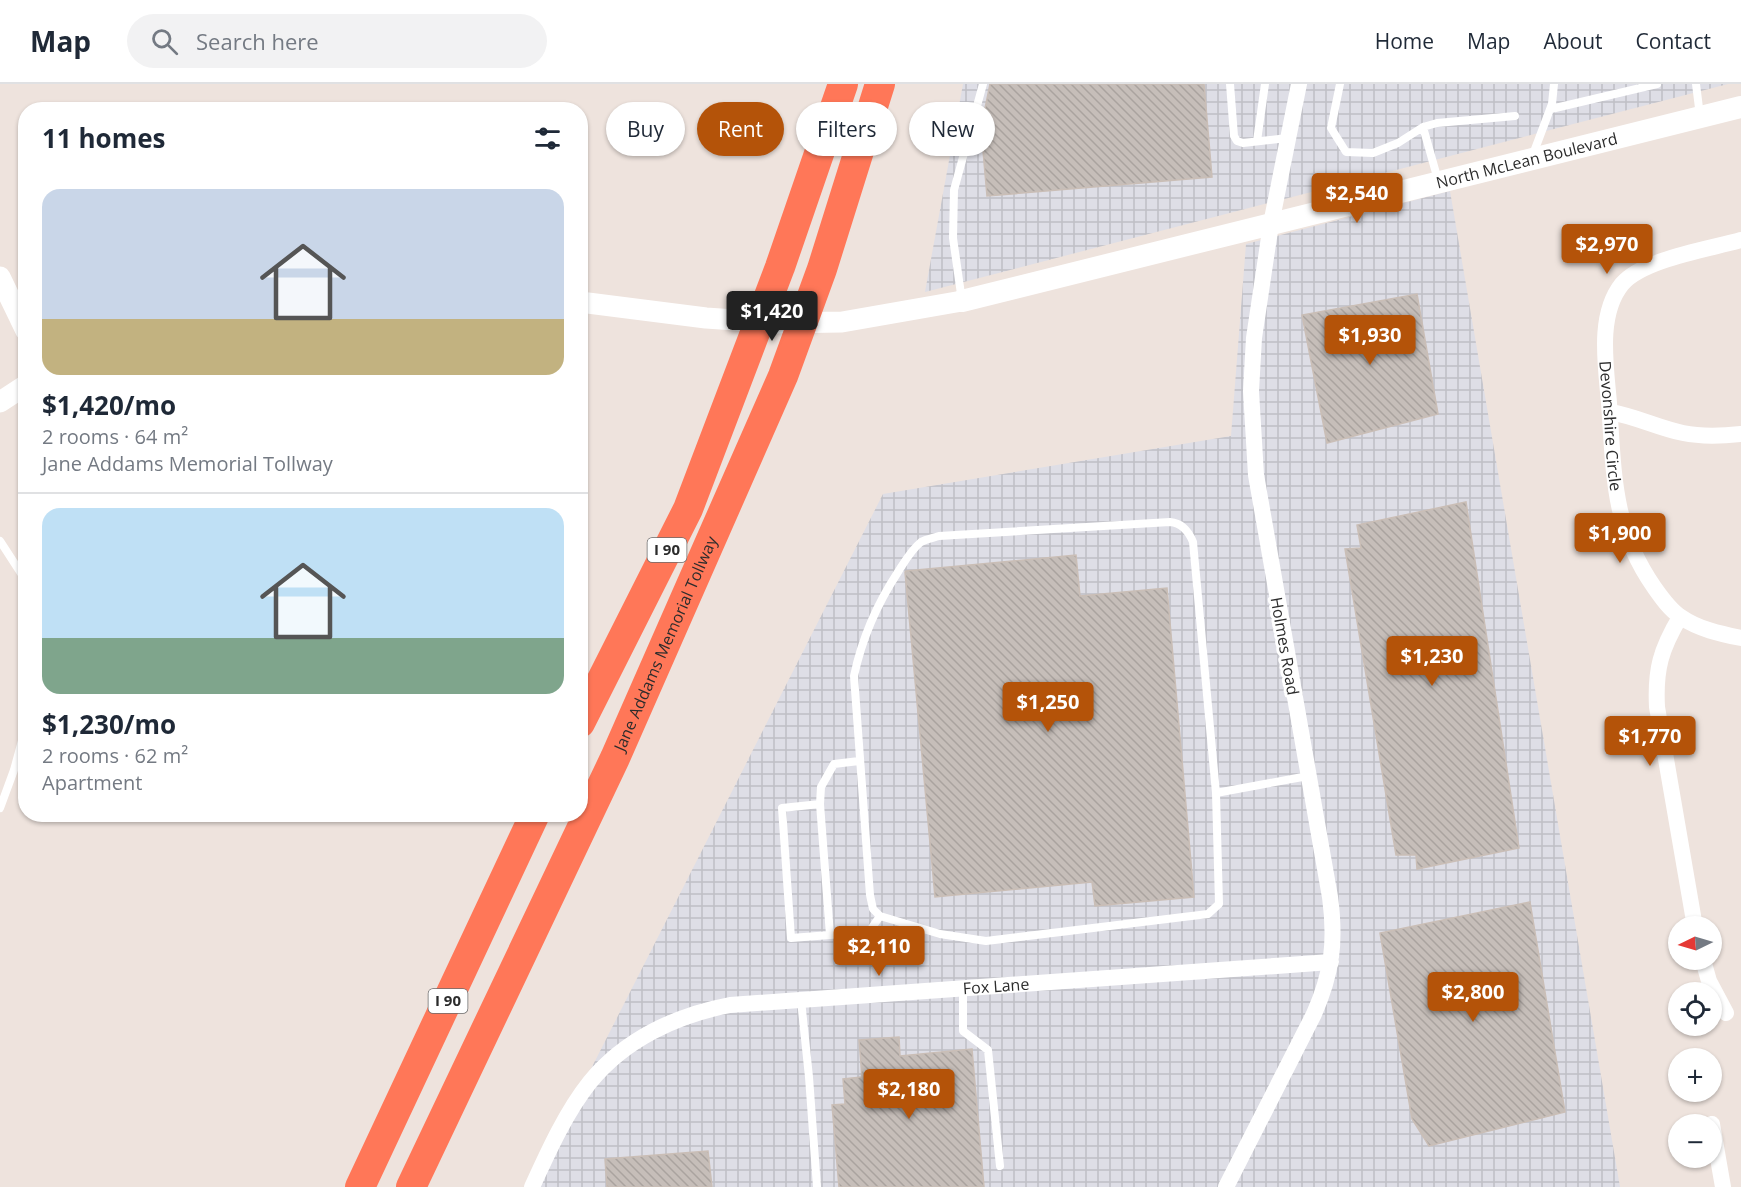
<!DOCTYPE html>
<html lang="en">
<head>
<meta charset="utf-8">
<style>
	:root { --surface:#fff; --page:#f2f2f3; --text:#1f2937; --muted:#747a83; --line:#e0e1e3; --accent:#b45309 }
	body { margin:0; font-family:"Open Sans",sans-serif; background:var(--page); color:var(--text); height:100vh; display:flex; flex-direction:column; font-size:22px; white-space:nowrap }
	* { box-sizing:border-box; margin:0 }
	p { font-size:20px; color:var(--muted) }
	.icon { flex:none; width:33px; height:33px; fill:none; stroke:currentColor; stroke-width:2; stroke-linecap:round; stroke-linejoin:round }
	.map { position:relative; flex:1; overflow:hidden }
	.side { position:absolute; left:18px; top:18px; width:570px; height:720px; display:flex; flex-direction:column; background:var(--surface); border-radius:24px; box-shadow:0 2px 4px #0004 }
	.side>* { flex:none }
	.hud { position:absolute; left:606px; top:18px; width:570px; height:54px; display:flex; gap:12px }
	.needle { width:39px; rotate:265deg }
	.buttons { position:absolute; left:1668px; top:832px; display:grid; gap:12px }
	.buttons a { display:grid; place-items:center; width:54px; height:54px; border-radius:50%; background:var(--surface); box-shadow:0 2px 4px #0004; font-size:30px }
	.price { position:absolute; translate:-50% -51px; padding:0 14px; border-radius:6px; background:var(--accent); color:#fff; font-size:20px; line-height:39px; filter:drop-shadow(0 2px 3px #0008) }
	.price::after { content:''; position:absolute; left:50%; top:36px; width:18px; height:14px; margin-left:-9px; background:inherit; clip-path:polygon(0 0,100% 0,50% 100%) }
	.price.selected { background:#222; color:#fff }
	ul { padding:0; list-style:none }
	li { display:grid; align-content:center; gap:12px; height:318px; padding:0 24px }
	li+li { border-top:2px solid var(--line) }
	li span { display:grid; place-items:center; height:186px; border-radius:18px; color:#555 }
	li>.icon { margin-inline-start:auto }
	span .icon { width:108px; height:108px; fill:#fffc; stroke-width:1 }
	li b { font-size:26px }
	h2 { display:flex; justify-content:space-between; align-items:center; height:72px; padding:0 24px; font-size:26px }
	.tag { padding:0 21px; border-radius:27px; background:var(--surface); box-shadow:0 2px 4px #0004; font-size:21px; line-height:54px }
	.tag.selected { background:var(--accent); color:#fff }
	header { display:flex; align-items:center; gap:36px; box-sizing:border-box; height:84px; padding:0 30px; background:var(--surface); border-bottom:2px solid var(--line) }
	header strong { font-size:28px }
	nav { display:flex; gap:33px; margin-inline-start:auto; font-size:21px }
	.search { width:420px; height:54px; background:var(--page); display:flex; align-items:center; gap:15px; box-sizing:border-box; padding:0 21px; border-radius:33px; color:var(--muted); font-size:22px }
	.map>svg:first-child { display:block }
	.industrial { fill:url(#industrial-grid) }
	.building { fill:url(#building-back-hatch); stroke:#cabeb6; stroke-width:1.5 }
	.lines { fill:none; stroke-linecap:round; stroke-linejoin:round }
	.service { stroke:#fff; stroke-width:8 }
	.minor { stroke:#fff; stroke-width:16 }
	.tertiary { stroke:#fff; stroke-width:21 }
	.secondary { stroke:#fff; stroke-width:22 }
	.motorway { stroke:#ff7758; stroke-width:30 }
	.labels { text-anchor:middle; stroke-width:6; stroke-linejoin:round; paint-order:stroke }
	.shield { fill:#fff; stroke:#6b6b6b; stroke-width:1.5 }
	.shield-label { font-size:15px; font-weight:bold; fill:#2c2c2c }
	.street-label { font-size:16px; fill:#2c2c2c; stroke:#fff }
</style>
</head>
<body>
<header>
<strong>Map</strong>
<div class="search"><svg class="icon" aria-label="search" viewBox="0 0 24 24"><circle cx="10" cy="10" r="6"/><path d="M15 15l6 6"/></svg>Search here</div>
<nav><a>Home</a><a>Map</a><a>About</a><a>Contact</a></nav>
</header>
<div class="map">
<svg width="1741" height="1103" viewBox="0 0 1741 1103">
	<defs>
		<pattern id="industrial-grid" width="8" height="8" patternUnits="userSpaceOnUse" patternTransform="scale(1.5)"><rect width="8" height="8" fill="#dedee6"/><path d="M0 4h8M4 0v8" fill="none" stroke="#bfbfc5"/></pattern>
		<pattern id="building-back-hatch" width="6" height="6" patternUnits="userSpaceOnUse" patternTransform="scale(1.5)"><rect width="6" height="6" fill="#c6beb9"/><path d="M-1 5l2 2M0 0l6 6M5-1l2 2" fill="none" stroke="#aaa39f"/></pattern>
	</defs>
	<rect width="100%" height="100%" fill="#eee3dd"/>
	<path class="industrial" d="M963,0H1728L925,208Z
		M1450,107L1620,1103H531L883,410L1231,352L1246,160Z"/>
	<path class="building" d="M990,0H1204L1212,93L987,112L981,44Z
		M1417,210L1438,330L1327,359L1302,231Z
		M1466,418L1519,764L1417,785L1416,771H1396L1345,465L1361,464L1357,441Z
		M1076,471L1080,512L1167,504L1194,813L1095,822L1092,798L935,813L905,488L906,487Z
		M1530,818L1565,1028L1429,1062L1412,1035L1380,849Z
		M899,953L900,972L972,965L984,1103H839L832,1021L845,1020L843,995L862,993L859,956Z
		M708,1067L712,1103H607L605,1075Z"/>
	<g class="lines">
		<path class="service" d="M1230,0L1234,52L1237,57L1243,59L1288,54
			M1340,0L1331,44L1346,68L1373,69L1398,59L1423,43
			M1696,0L1700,32
			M1551,25L1657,0
			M1257,57L1265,0
			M1532,73L1552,20L1554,0
			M1438,96L1423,43L1437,39L1515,32
			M962,217L953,154L954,106L983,0
			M0,457L26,497
			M1216,709L1193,458C1189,448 1182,439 1170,438L939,452C933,454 926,455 921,458C911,466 905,477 898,488C877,520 862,554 854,592L870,811L873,825L880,832L940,850L986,857L1208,830L1219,820L1216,709L1308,692
			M820,720L821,703L834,680L859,677
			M0,724L14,686L26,642
			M830,851L820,720L782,724L791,854L869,848L880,832
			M963,905V947L988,966L1000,1082
			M801,916L809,993L817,1103"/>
		<g class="minor">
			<path id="s1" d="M1741,156C1710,165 1643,175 1622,200C1597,231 1606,282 1609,319C1614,388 1612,443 1654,503C1661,513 1670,526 1681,533C1698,545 1721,550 1741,554"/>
			<path d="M1610,328C1635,332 1658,344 1683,349C1702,353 1722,352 1741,350"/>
			<path d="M1680,533C1661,565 1655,585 1657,623L1695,843"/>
			<path d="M1703,876L1709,897L1726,929"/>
			<path d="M1712,1040L1723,1103"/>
			<path id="s2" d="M532,1103C548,1068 566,1028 590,998C625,955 677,931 730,921L1331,878"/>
			<path d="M1226,1103L1314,930C1332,889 1336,858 1330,813L1256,391L1251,307L1254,254L1271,140L1299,0"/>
		</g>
		<path class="tertiary" d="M0,193L26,247
			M580,218L706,234L777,239L842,238L962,217
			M0,318L26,301"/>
		<path class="secondary" id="s3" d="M962,217L1741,23"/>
		<g class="motorway">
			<path d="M580,639L688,425L780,183L843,0"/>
			<path d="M360,1103L535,730"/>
			<path id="s4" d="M411,1103L615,674L783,292L822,185L880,0"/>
		</g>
	</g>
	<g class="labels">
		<g class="shield">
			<rect x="647.5" y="454" width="39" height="24" rx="4.5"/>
			<rect x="428.5" y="905" width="39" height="24" rx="4.5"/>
		</g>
		<g class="shield-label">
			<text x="667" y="471">I 90</text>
			<text x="448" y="922">I 90</text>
		</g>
		<g class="street-label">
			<text dy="6" stroke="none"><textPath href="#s3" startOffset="582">North McLean Boulevard</textPath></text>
			<text dy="6" stroke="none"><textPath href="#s1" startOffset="274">Devonshire Circle</textPath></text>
			<text dy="6" stroke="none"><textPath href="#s4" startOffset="600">Jane Addams Memorial Tollway</textPath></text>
			<text transform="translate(1285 562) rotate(80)" y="6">Holmes Road</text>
			<text dy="6" stroke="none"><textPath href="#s2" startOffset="550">Fox Lane</textPath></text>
		</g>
	</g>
</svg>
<div class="buttons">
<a><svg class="needle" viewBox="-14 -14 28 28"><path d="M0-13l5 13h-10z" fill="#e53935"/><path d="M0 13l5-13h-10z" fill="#747a83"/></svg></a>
<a><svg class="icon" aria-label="locate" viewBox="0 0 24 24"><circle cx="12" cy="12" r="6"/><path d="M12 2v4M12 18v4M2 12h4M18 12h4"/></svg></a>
<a>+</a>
<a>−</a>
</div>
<b class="price" style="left:1357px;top:140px">$2,540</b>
<b class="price" style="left:1607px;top:191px">$2,970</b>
<b class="price selected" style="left:772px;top:258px">$1,420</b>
<b class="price" style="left:1370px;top:282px">$1,930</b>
<b class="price" style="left:1620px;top:480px">$1,900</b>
<b class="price" style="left:1432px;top:603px">$1,230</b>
<b class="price" style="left:1048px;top:649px">$1,250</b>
<b class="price" style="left:1650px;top:683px">$1,770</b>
<b class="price" style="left:879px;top:893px">$2,110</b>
<b class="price" style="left:1473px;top:939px">$2,800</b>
<b class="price" style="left:909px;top:1036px">$2,180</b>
<div class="hud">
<a class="tag">Buy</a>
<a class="tag selected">Rent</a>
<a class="tag">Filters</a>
<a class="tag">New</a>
</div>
<section class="side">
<h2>11 homes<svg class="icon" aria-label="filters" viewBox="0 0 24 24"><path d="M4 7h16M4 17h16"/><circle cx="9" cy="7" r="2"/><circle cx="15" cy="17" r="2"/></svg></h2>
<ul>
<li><span style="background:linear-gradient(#c9d6e8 70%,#c2b280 0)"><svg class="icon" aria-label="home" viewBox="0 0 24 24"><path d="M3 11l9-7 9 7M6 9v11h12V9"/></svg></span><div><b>$1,420/mo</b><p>2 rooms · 64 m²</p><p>Jane Addams Memorial Tollway</p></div></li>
<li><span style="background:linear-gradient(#bfe0f5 70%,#7fa58c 0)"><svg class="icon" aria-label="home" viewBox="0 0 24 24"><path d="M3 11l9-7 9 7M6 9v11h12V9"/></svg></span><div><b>$1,230/mo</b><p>2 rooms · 62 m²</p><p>Apartment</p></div></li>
</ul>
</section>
</div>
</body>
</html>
